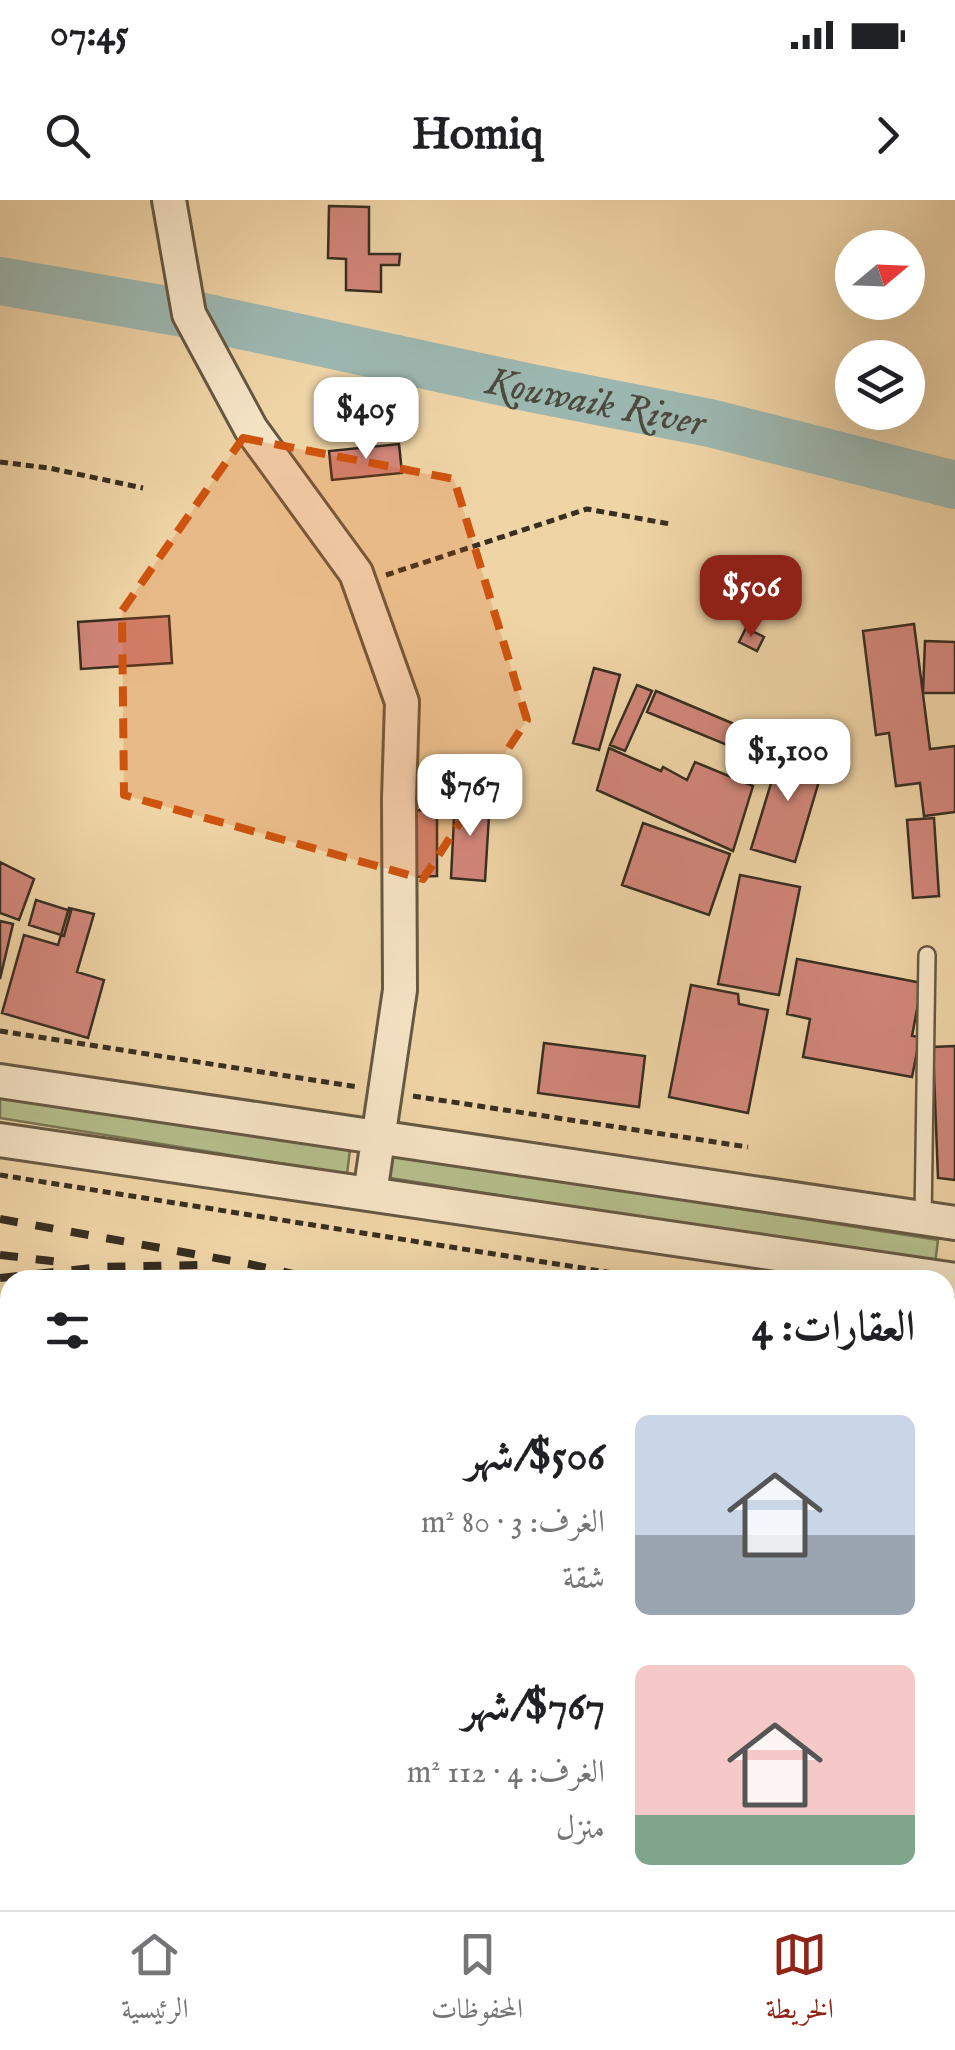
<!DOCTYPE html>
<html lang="ar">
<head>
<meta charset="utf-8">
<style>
	:root { --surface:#fff; --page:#f6f6f6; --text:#202124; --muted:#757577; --line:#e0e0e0; --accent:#8f2418 }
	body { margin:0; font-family:"IM FELL English",Amiri,serif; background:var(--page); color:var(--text); direction:rtl; height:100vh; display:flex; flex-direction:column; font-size:38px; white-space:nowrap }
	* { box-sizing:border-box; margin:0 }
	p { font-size:32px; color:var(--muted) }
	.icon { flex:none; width:55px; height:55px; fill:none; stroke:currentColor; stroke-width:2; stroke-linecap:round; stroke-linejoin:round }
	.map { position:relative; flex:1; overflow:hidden; direction:ltr }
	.sheet { position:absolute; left:0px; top:1070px; width:955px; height:640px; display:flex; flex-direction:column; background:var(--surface); border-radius:30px 30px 0 0; box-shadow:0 10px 40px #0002; direction:rtl }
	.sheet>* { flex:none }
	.needle { width:65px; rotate:71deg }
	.controls { position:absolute; left:835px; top:30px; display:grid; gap:20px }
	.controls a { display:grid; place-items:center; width:90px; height:90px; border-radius:50%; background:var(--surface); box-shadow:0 10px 40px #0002; font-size:50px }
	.price { position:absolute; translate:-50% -85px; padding:0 22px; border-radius:20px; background:#fff; color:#222; font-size:32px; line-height:65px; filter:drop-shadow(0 2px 5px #0008) }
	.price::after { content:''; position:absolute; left:50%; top:60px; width:30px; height:22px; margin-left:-15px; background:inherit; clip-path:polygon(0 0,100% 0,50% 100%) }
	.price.selected { background:var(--accent); color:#fff }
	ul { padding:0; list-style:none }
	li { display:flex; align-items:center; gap:30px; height:250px; padding:0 40px }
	li span { display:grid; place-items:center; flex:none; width:280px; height:200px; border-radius:15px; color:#555 }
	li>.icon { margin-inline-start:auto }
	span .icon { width:120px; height:120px; fill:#fffc; stroke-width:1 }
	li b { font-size:42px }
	h2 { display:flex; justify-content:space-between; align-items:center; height:120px; padding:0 40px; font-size:42px }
	.status { display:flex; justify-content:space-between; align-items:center; height:70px; padding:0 50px; background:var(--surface); direction:ltr }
	.status svg { height:28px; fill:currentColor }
	header { display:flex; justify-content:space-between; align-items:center; height:130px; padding:0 40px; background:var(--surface); font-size:45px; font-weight:700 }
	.tabs { display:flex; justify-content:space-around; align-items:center; height:140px; border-top:2px solid var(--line); background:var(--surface); font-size:28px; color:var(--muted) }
	.tabs a { display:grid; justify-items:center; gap:5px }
	.tabs .selected { color:var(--accent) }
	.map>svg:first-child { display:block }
	.green { fill:#b4be8b; stroke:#767656; stroke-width:2.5 }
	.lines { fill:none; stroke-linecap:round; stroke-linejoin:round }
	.river { stroke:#9cb7b0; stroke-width:48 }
	.building { fill:#d2867a; stroke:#382e21; stroke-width:2.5 }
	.lane-casing { stroke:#665842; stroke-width:20 }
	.street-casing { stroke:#665842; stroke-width:38 }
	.path { stroke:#382e21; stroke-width:5; stroke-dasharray:8 5; stroke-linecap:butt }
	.lane { stroke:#f5e3c5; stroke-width:15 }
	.street { stroke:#f5e3c5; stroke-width:32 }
	.rail { stroke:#382e21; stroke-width:8; stroke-dasharray:18 18; stroke-linecap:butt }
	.marked { fill:#ce530f; fill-opacity:0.2; stroke:#ce530f; stroke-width:8; stroke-dasharray:20 12; stroke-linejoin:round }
	.labels { text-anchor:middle; stroke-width:8; stroke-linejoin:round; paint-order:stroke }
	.water-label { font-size:40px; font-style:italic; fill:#4c493e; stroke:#f5e3c5 }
</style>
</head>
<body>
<div class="status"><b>07:45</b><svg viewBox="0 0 49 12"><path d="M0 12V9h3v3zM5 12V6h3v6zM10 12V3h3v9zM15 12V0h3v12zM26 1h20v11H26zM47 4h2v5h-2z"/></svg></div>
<header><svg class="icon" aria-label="forward" viewBox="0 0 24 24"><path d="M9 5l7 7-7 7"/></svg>Homiq<svg class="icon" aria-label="search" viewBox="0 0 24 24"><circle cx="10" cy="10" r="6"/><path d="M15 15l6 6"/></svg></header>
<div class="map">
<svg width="955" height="1710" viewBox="0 0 955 1710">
	<rect width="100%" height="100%" fill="#efd4a6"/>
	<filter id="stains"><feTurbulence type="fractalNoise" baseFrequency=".002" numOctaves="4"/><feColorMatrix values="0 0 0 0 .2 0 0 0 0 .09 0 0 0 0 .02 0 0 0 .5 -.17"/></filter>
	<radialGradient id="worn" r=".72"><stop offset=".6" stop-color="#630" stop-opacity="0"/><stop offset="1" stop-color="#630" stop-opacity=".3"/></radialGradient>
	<path class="green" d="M0,893L350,950L347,974L0,918Z
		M388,953L938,1040L935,1064L384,977Z"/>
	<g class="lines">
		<path class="river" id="s1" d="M0,81L189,114L531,188L710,223L955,285"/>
	</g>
	<path class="building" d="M329,6L369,7V54H400L399,65H381V92L346,90V59L328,58Z
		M399,244L402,273L332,280L329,251Z
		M169,416L172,463L81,469L78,422Z
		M914,424L930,549L955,546V612L924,616L920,583L896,586L889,533L876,535L863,431Z
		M746,428L764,437L757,451L739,442Z
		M925,441L955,442V493H923Z
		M594,468L620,475L599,550L573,543Z
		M637,485L652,491L625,551L610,545Z
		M656,491L753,532L744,552L647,512Z
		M783,544L825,561L795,662L751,649Z
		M609,548L661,571L663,567L687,580L695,562L753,586L733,651L597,590Z
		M455,597L490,599L485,681L451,678Z
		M412,610L437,611V676L412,677Z
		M934,618L939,696L913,698L907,620Z
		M643,623L730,654L709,715L622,685Z
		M0,662L34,679L19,720L0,713Z
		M740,675L800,687L779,795L718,784Z
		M36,700L71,711L64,736L29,725Z
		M69,708L94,714L77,772L104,780L88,838L2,813L24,735L58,745Z
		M0,721L13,724L0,779Z
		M797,759L922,783L912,836L920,837L912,877L803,857L810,819L787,814Z
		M691,785L738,794L739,804L768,810L748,913L669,897Z
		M544,843L645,856L639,907L538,893Z
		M955,846V980L938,978L933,847Z
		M10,1377V1480L0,1481V1378Z"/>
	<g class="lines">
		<g class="lane-casing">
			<path id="lane" d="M923,1019L927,755
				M0,1176H10
				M945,1211L955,1210
				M0,1290H10
				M945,1300L955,1291
				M541,1700V1710
				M608,1700V1710
				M942,1700L943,1710
				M248,1710V1700"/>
		</g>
		<g class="street-casing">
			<path id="street" d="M169,0L189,114L251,229L356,373L402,502L399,599L400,790L370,994
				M0,881L955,1023
				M0,940L955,1080"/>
		</g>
		<path class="path" d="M0,262L49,268L143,288
			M386,375L587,309L670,324
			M0,831L358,887
			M413,896L748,947
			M0,975L657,1080
			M945,1432L955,1417
			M945,1481L955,1500"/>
		<use href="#lane" class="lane"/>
		<use href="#street" class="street"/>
		<path class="rail" d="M0,1019L249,1064L320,1080
			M0,1055L60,1062
			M0,1078L100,1067L199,1065
			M945,1132L955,1128"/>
	</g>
	<path class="marked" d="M243,238L454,279L527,520L423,679L124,595L122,411Z"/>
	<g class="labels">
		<g class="water-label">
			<text dy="14" stroke="none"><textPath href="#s1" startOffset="608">Kouwaik River</textPath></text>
		</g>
	</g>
	<rect width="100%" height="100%" filter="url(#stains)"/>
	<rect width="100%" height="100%" fill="url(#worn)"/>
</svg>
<div class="controls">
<a><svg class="needle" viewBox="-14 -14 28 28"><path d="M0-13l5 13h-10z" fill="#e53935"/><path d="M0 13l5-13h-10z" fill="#757577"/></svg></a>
<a><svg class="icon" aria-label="layers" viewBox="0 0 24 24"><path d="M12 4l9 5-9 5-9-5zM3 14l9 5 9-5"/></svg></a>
</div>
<b class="price" style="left:366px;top:262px">$405</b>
<b class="price selected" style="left:751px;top:440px">$506</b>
<b class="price" style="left:788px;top:604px">$1,100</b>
<b class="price" style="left:470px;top:639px">$767</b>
<section class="sheet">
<h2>العقارات: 4<svg class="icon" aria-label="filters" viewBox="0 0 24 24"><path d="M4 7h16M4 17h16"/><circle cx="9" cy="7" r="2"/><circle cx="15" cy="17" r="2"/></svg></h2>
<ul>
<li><span style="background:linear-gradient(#c9d6e8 60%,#9aa5b1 0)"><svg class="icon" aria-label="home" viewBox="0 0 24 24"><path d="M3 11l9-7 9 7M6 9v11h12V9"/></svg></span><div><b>$506/شهر</b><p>الغرف: 3 · 80 m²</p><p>شقة</p></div></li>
<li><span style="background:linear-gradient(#f6c9c9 75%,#7fa58c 0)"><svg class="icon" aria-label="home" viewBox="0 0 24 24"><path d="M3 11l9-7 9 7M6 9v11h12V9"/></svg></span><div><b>$767/شهر</b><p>الغرف: 4 · 112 m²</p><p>منزل</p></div></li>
</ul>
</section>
</div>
<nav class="tabs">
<a class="selected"><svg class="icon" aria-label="map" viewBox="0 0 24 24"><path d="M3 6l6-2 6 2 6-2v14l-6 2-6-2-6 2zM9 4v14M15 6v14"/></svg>الخريطة</a>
<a><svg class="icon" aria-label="saved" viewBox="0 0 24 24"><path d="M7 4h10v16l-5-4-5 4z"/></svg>المحفوظات</a>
<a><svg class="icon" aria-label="home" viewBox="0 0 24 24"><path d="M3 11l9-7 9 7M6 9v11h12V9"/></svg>الرئيسية</a>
</nav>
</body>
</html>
